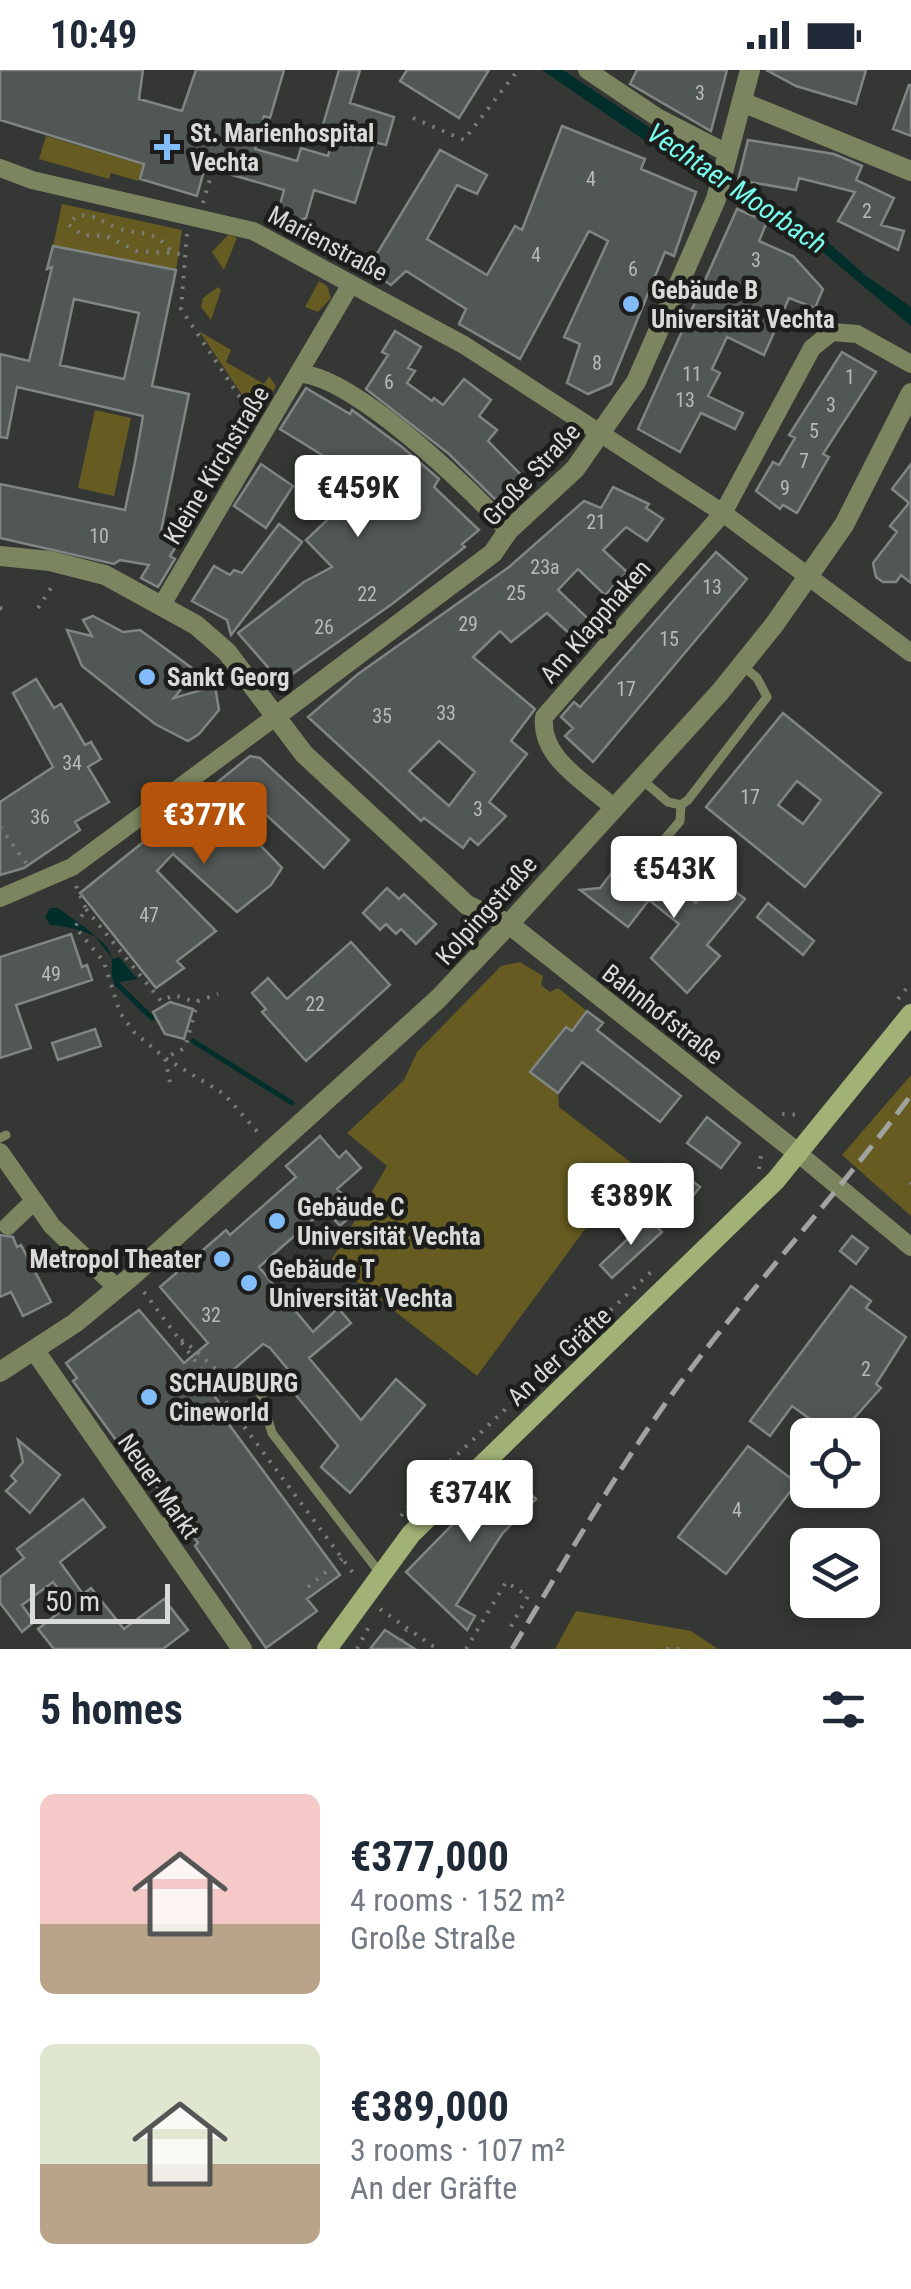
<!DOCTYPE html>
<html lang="en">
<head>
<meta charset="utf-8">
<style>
	:root { --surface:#fff; --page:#f2f2f3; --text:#1f2937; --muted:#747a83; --accent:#b45309 }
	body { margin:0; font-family:"Roboto Condensed",sans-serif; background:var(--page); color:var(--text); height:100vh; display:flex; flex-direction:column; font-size:38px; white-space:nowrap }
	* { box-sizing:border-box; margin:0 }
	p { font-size:32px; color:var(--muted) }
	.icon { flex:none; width:55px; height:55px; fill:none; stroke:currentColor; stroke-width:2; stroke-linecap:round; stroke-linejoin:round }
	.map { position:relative; height:1579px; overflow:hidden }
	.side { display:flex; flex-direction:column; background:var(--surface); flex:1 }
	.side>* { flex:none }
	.fabs { position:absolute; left:790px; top:1348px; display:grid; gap:20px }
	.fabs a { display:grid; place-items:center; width:90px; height:90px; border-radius:15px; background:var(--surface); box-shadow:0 5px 15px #0003; font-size:50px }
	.scale { position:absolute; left:30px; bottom:25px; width:140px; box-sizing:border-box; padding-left:10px; border:5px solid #d9dbd9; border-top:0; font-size:28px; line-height:35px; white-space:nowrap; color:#d9dbd9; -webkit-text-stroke:8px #1d1e1c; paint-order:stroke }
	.price { position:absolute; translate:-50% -85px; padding:0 22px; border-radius:10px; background:#fff; color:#222; font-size:32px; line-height:65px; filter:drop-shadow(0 2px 5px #0008) }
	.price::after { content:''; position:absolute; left:50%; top:60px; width:30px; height:22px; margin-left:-15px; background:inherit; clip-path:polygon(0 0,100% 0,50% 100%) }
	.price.active { background:var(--accent); color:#fff }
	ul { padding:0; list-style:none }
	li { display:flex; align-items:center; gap:30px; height:250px; padding:0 40px }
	li span { display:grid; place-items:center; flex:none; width:280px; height:200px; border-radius:15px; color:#555 }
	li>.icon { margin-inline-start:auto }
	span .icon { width:120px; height:120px; fill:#fffc; stroke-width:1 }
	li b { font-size:42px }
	h2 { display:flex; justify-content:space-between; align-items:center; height:120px; padding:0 40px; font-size:42px }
	.status { display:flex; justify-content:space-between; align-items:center; height:70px; padding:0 50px; background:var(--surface); direction:ltr }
	.status svg { height:28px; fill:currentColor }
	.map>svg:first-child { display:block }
	.green { fill:#665b21 }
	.water { fill:#002e2a }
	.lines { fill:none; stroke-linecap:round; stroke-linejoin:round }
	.stream { stroke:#002e2a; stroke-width:5 }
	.building { fill:#515754; stroke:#808683; stroke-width:2.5; fill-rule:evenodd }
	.path { stroke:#7a7c79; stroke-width:4; stroke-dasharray:2.5 8; stroke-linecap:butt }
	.service { stroke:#7b8661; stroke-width:9 }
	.minor { stroke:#7b8661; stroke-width:18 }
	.tertiary { stroke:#7b8661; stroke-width:20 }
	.secondary { stroke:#a2b277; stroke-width:20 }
	.rail { stroke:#a1a3a1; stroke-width:5; stroke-dasharray:20 10; stroke-linecap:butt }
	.poi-dot { fill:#82bcfa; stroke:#1d1e1c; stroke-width:4 }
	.labels { text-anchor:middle; stroke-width:9; stroke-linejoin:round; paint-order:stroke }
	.number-label { font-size:20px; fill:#b7bab8 }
	.poi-label { font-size:25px; font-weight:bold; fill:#d9dbd9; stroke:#1d1e1c; text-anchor:start }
	.street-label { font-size:25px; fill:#d9dbd9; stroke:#1d1e1c }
	.water-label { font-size:28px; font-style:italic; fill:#77fdee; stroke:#1d1e1c }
</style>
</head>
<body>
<div class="status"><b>10:49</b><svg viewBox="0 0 49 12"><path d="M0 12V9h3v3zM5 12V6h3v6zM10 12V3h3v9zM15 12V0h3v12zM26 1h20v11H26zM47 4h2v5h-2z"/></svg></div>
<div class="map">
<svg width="911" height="1579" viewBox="0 0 911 1579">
	<rect width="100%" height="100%" fill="#343733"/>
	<path class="green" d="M46,66L143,95L138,111L111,103L109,109L39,89Z
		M62,134L182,160L176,200L53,176Z
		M229,164L237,168L224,200L212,182Z
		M319,211L327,216L331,228L318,242L305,237Z
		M218,217L221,220L211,250L201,237L203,228Z
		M199,261L231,280L226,292L264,314L269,306L276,316L259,350Z
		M95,340L131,348L114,426L78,418Z
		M520,892L543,906L541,915L550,922L558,918L587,941L572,961L565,957L531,1002L558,1023L559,1037L633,1094L477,1306L331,1191L387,1096L347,1063L404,1010L417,982L501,896Z
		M911,1005V1146L842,1085Z
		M576,1541L691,1561L718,1579H555Z"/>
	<path class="water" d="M542,0H563L742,119L804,151L865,205L911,237V256L812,173L739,135Z
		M50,838H58L91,862L113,889L119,887L137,909L114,913C110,902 112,897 112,891C111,864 69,856 50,855L45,847Z"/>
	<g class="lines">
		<path class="stream" d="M117,914L152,948
			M193,971L292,1033"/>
	</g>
	<path class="building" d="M0,0H143L139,29L182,41L196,0H284L270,48L264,46L255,79L297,91L301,78L328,86L336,59L323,55L339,0H360L350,33L394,47L386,75L374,72L355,133L314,120L306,148L294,153L286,150L280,135L284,120L205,97L197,126L140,109L144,94L0,50Z
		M407,0H489L459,48L400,11Z
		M637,0H727L711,61L630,14Z
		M766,0H866L856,34L796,16Z
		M909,15H911V66L893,59Z
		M562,56L645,89L641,99L696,122L674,186L665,182L611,314L588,324L567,313L580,274L564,267L608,171L589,161L520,289L459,254L466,239L406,201L391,215L367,200L440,80L487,105L477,124L457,115L427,169L487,205L515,156L522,160Z
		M748,70L834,84L862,96L856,110L894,128L881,155L904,161L898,180L838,151L855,122L799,108L796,120L738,110Z
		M737,139L767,152L759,171L793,186L823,219L815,238L789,228L764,285L727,267L712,299L720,303L708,326L743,343L735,359L701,343L680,382L638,359Z
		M53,176L176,200L152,316L189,324L160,466L177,475L170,486L175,489L158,517L141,508L149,495L120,490L114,494L0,468V414L125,440L135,392L143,346L17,317L7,368L0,367V284L29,291L52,197L47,199ZM74,229L139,243L124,309L60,295Z
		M395,261L421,277L408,298L415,301L407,313L432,331L434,328L443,335L464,309L491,330L479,346L497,360L488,371L534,418L508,442L449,384L366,319L388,285L382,282Z
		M842,282L876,302L823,384L829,387L797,443L783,435L780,439L756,421L773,392L779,395L795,368L789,365Z
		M306,318L350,344L352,340L402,377L439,409L434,417L479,460L462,474L465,477L392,534L281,612L238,563L304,512L332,497L306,470L344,434L351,442L371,415L280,359Z
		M261,394L293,416L266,458L234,436Z
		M911,394V513L901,505L896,512H883L876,507L873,493L897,462L890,456L909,433L892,419Z
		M613,417L649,434L646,438L663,449L647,471L626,457L603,480L627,502L605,525L578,499L558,520L602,562L586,579L547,543L511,572L500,561L473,587L535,639L511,671L527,684L489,732L506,746L478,775L470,768L463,778L424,748L421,751L308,647L358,604L509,497L584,431L601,438ZM439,671L475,702L449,736L409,701Z
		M279,454L302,472L231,565L227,550L192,531L214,496L230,505L234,500L242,503Z
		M716,482L747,509L593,692L565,666L573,658L561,647L574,632L580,637Z
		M93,546L123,562L140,560L196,601L174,628L215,616L219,640L199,664L188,671L155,654L82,596L67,560L92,566L83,550Z
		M36,609L54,638L61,634L85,675L91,672L101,689L88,697L109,732L75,752L80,760L24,798L0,805V732L53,697L13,623Z
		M783,643L881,723L805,817L706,737ZM797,711L821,730L803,754L778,735Z
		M250,686L260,688L349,770L324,798L239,720L223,736L282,798L271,815L237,842L173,784L157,801L216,861L177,891L184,898L156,918L80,823Z
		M614,800L644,823L659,804L696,833L717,807L745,829L707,875L720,886L687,923L651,888L679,854L649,830L628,857L580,820L600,818Z
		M387,818L399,829L404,824L436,854L416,874L401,859L396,864L386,854L380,860L363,843Z
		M768,833L814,871L803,885L757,847Z
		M71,864L82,897L87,895L92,910L16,935L31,978L0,988V887Z
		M351,872L390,915L306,991L262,942L266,939L252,923L268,908L287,929Z
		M170,932L193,939L184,969L165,964L153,942Z
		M587,941L603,953L597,960L681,1026L660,1052L582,992L558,1023L530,1002L566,957L572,961Z
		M95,959L101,976L58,990L52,973Z
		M707,1047L740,1073L721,1098L687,1073Z
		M320,1066L339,1088L346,1081L361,1098L337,1119L345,1127L340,1131L352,1145L340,1156L325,1139L259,1197L313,1262L338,1238L351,1253L309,1288L361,1350L396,1309L425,1335L350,1423L321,1397L338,1376L289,1317L297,1310L270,1278L263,1274L210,1320L226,1342L222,1345L340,1505L307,1529L317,1541L266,1578L195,1476L198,1473L181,1450L183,1439L171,1436L144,1400L140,1403L73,1311L77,1308L66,1293L139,1240L184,1293L208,1273L160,1217L226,1160L230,1165L296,1107L286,1096Z
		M636,1094L657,1110L671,1094L700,1117L684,1137L665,1123L657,1133L625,1109Z
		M649,1149L662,1162L612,1208L600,1195Z
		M0,1165L13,1167L17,1177L21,1175L51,1232L23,1246L11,1222L0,1227Z
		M852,1166L868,1178L856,1194L840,1181Z
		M851,1216L871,1231L866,1238L906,1267L876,1314L881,1318L839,1365H832L792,1336L770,1366L750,1351Z
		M18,1370L60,1405L30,1443L6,1421L16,1411L11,1406L23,1392Z
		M748,1376L797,1413L726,1504L678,1467Z
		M506,1400L536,1429L502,1464L456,1535L475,1546L467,1560L406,1502Z
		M83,1429L105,1457L60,1492L83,1524L91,1518L124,1559L164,1529L188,1560L163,1579H54L38,1559L70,1534L53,1512L22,1535L34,1552L22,1562L0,1533V1507L24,1488L17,1479Z
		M385,1560L415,1579H370Z"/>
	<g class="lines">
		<path class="path" d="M413,48L464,70L518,0
			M203,133L213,99
			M187,164L181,239L253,347
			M170,180C153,158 140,166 117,158C102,152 97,145 78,145L68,154L82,165L106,166L137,181L183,184
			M0,538L9,540
			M38,538L55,512
			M0,757L29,797
			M76,816L86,839L75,857L104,892L120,943L135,963L165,988L224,1024L262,1067
			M86,839L161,931L174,925L195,932L218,924
			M898,929L911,913
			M170,1012L165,988L185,978L198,931
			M782,1044L802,1045
			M759,1099L762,1079
			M911,1112V1115
			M144,1222L356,1507
			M181,1270C203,1283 221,1311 245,1316
			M401,1446L424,1416L651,1202
			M308,1517L342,1489
			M380,1539L437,1579
			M401,1571L406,1560
			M357,1579L371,1553
			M466,1579L506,1512L528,1526L510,1558
			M666,1579H687"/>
		<path class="service" d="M640,708L668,732L681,735L688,730L767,627L757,608L744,597
			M664,770L680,751L681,735
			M0,1068L6,1065
			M259,1319L272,1363L380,1503
			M159,1456L176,1443"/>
		<path class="minor" d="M587,0L657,47L727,83
			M0,98L32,110L253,161L464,275L723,443L911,583
			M300,304C352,305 473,420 508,461
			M163,533L351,214
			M613,737C584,711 540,688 544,647L723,443L812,278L832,262L857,264L911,294
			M0,828L72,797L275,647
			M0,1082L52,1156L117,1218
			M799,1084L911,1177
			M8,1156L33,1132"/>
		<path class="tertiary" d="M742,32L911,101
			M0,486L50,491L105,505L196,555L227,582L304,684L467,835L509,854L799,1084
			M275,647L493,483L508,461L575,399L636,312L716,129L750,0
			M35,1281L242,1579
			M0,1302L75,1253L132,1206L438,929L509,854L720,622L774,555L844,455L911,323"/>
		<path class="secondary" d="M327,1579L411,1464L776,1110L911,944"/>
		<path class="rail" d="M512,1579C566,1490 617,1399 678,1316C752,1216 837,1125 911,1025"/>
	</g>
	<g class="poi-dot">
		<path d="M162 62h10v10h10v10h-10v10h-10v-10h-10v-10h10z"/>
		<circle cx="631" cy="234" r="10"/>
		<circle cx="147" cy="607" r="10"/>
		<circle cx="277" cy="1151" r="10"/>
		<circle cx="222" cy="1189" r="10"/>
		<circle cx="249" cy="1213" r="10"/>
		<circle cx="149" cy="1327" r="10"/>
	</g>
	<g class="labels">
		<g class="number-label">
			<text x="700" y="30">3</text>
			<text x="591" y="116">4</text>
			<text x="867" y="148">2</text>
			<text x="536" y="192">4</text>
			<text x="756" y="197">3</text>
			<text x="633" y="206">6</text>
			<text x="597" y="300">8</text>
			<text x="692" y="311">11</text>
			<text x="850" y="314">1</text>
			<text x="389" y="319">6</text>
			<text x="685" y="337">13</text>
			<text x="831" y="342">3</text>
			<text x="814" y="368">5</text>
			<text x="804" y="398">7</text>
			<text x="785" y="425">9</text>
			<text x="596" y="459">21</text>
			<text x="99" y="473">10</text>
			<text x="545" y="504">23a</text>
			<text x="712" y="524">13</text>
			<text x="516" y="530">25</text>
			<text x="367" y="531">22</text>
			<text x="468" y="561">29</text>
			<text x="324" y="564">26</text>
			<text x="669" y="576">15</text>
			<text x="626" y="626">17</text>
			<text x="446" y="650">33</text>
			<text x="382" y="653">35</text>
			<text x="72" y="700">34</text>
			<text x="750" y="734">17</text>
			<text x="478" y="746">3</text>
			<text x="40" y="754">36</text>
			<text x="149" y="852">47</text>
			<text x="51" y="911">49</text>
			<text x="315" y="941">22</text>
			<text x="211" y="1252">32</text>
			<text x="866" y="1306">2</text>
			<text x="737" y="1447">4</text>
		</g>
		<g class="poi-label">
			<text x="190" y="72">St. Marienhospital<tspan x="190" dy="29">Vechta</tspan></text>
			<text x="651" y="229">Gebäude B<tspan x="651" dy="29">Universität Vechta</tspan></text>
			<text x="167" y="616">Sankt Georg</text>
			<text x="297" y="1146">Gebäude C<tspan x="297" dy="29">Universität Vechta</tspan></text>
			<text x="202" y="1198" text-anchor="end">Metropol Theater</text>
			<text x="269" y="1208">Gebäude T<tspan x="269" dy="29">Universität Vechta</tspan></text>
			<text x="169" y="1322">SCHAUBURG<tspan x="169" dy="29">Cineworld</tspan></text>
		</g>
		<g class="street-label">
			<text transform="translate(328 173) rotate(28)" y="9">Marienstraße</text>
			<text transform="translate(216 395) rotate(-59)" y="9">Kleine Kirchstraße</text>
			<text transform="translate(531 404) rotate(-47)" y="9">Große Straße</text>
			<text transform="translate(595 551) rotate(-49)" y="9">Am Klapphaken</text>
			<text transform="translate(486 840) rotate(-48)" y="9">Kolpingstraße</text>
			<text transform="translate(663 944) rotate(38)" y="9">Bahnhofstraße</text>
			<text transform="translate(559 1286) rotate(-43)" y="9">An der Gräfte</text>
			<text transform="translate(159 1416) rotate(55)" y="9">Neuer Markt</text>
		</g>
		<g class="water-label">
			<text transform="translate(737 118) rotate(34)" y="10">Vechtaer Moorbach</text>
		</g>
	</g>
</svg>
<div class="fabs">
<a><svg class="icon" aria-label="locate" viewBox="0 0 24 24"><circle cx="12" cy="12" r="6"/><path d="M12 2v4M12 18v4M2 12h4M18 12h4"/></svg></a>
<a><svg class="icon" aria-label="layers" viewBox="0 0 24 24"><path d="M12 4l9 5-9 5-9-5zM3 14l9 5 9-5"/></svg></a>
</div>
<div class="scale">50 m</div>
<b class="price" style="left:358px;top:470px">€459K</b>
<b class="price active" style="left:204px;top:797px">€377K</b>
<b class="price" style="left:674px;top:851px">€543K</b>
<b class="price" style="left:631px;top:1178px">€389K</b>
<b class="price" style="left:470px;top:1475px">€374K</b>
</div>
<section class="side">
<h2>5 homes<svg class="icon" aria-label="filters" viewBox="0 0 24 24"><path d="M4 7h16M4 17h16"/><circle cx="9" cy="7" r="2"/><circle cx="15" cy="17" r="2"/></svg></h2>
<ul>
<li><span style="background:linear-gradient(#f6c9c9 65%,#b9a48a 0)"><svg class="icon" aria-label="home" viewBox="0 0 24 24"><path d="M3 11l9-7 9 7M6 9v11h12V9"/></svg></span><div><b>€377,000</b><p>4 rooms · 152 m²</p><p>Große Straße</p></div></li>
<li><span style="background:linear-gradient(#dfe7d0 60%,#b9a48a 0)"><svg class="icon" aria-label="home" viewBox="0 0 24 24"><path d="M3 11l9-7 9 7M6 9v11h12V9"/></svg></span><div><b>€389,000</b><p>3 rooms · 107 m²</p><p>An der Gräfte</p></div></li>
</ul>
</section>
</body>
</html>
